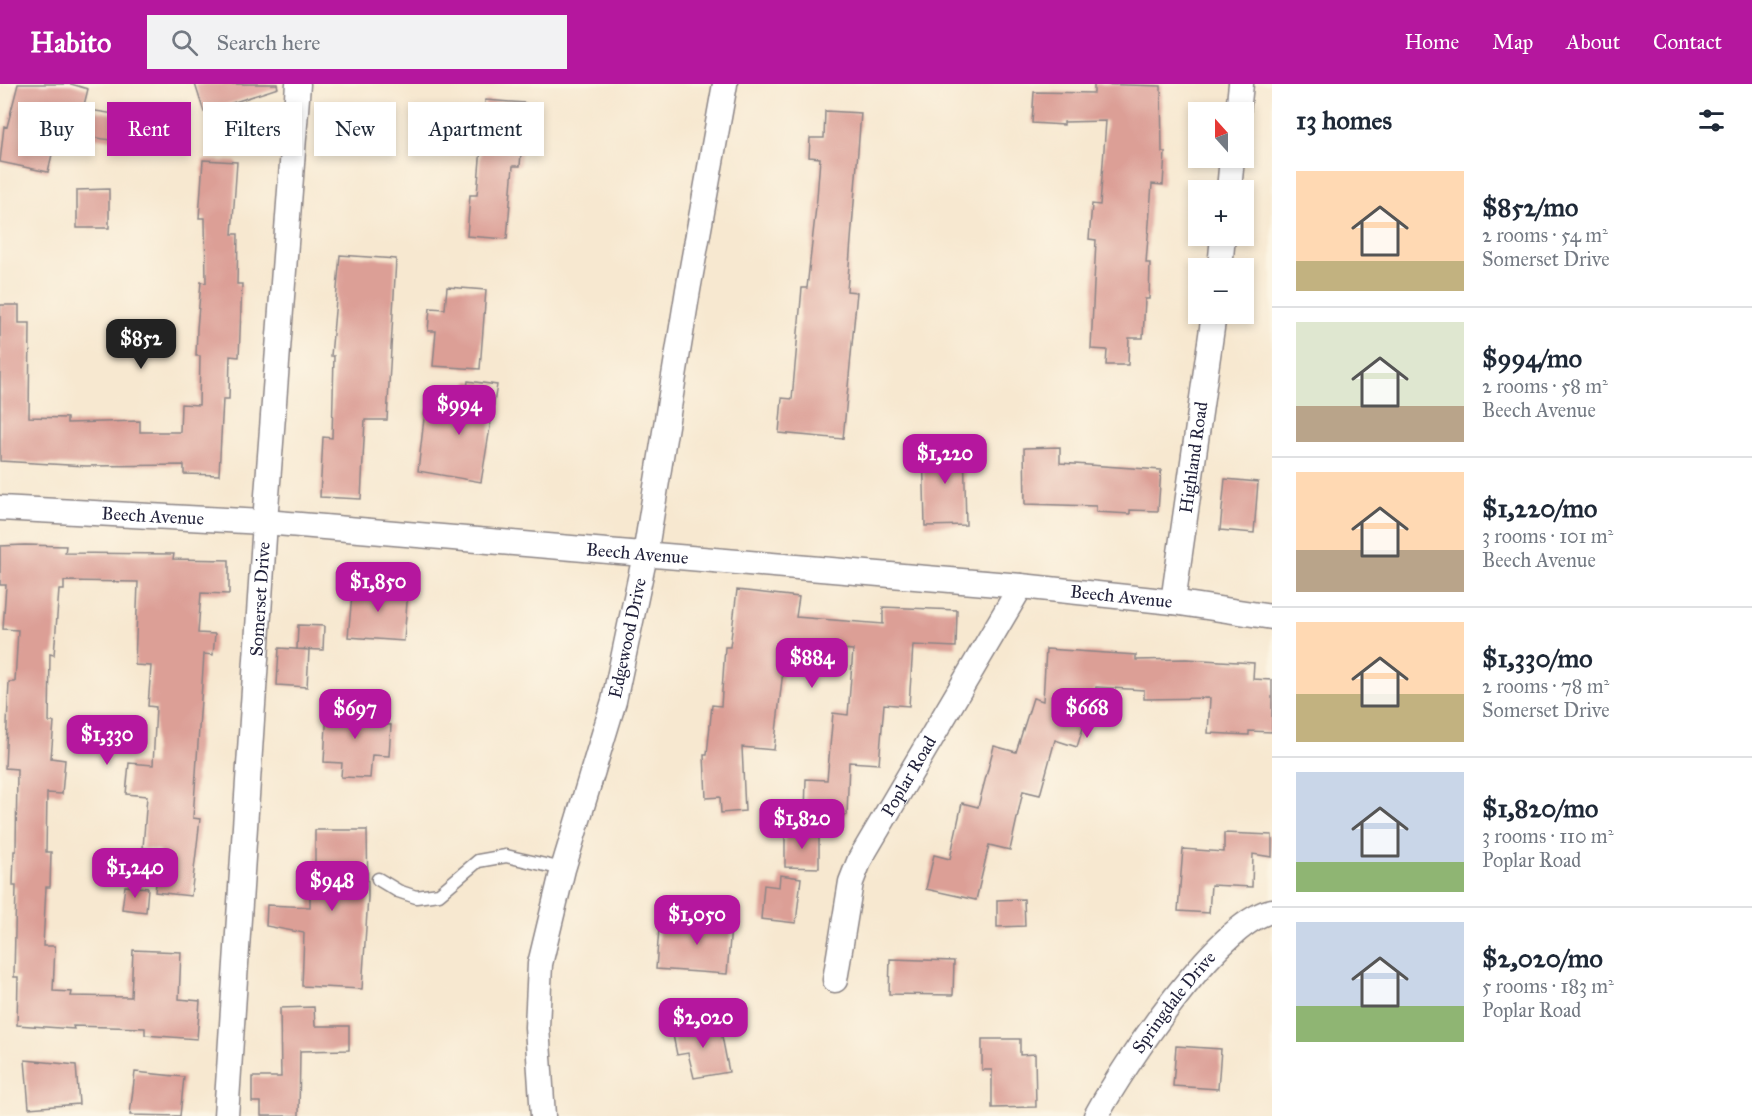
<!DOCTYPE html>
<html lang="en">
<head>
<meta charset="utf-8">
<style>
	:root { --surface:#fff; --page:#f2f2f3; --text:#1f2937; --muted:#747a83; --line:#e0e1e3; --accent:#b5179e }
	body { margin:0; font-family:"IM FELL Great Primer",serif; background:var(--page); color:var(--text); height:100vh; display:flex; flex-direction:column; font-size:22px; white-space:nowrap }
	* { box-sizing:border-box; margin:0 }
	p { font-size:20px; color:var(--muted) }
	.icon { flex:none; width:33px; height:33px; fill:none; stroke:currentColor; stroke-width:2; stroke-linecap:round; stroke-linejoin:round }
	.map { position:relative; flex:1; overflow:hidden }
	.side { display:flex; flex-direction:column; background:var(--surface); width:480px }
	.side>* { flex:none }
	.guide { position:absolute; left:18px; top:18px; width:570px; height:54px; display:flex; gap:12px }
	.needle { width:39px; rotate:339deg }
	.controls { position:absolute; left:1188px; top:18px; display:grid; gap:12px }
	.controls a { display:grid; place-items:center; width:66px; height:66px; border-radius:0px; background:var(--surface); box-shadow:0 3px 9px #0003; font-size:30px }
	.price { position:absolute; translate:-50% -51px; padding:0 14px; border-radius:12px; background:var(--accent); color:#fff; font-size:20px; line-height:39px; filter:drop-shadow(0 2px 3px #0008) }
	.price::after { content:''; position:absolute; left:50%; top:36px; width:18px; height:14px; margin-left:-9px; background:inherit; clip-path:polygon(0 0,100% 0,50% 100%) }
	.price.selected { background:#222; color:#fff }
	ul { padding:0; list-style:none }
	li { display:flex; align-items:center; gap:18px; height:150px; padding:0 24px }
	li+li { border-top:2px solid var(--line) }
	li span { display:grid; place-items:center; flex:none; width:168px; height:120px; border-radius:0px; color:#555 }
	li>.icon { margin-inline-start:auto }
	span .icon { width:72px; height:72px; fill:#fffc; stroke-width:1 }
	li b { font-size:26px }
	h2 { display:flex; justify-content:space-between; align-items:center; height:72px; padding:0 24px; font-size:26px }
	.pill { padding:0 21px; border-radius:0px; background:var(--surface); box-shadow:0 3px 9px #0003; font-size:21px; line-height:54px }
	.pill.selected { background:var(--accent); color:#fff }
	header { display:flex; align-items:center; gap:36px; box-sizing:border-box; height:84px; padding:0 30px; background:var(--accent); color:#fff }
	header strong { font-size:28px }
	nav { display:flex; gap:33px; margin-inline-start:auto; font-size:21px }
	.search { width:420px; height:54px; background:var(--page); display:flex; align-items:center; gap:15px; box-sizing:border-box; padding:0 21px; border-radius:0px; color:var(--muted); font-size:22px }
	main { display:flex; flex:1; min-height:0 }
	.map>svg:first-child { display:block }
	.building { fill:#dc9f96 }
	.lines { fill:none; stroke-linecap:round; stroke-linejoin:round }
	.lane-casing { stroke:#8c8586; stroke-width:15 }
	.street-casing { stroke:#8c8586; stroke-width:27 }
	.lane { stroke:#fff; stroke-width:12 }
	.street { stroke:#fff; stroke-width:24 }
	.labels { text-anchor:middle; stroke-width:4.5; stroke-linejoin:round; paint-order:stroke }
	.street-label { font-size:18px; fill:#22223b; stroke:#fcf5e5 }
</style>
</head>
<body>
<header>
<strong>Habito</strong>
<div class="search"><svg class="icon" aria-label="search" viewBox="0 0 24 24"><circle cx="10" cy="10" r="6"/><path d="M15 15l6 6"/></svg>Search here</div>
<nav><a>Home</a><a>Map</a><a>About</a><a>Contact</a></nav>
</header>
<main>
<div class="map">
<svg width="1272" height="1032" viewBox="0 0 1272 1032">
	<rect width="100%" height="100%" fill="#fcf5e5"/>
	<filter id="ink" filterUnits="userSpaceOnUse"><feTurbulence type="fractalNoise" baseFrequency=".0167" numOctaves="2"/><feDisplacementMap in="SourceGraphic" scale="12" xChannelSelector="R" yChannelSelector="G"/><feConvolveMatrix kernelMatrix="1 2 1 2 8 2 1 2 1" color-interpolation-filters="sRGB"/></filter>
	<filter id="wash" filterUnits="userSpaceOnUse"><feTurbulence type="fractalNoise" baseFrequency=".008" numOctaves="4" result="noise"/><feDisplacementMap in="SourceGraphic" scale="24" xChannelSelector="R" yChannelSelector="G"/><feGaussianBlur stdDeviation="1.35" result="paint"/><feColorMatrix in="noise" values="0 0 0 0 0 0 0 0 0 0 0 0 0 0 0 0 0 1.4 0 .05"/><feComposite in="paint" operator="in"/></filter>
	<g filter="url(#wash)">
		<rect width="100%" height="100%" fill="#f7e8d0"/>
		<g id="blocks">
			<path class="building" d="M18,0H71L88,5L83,25L121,31L117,57L57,48L48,88L0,78L4,42L7,43Z
				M195,0H277L278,4L204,28Z
				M1094,0L1161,2L1162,68H1165L1163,101L1152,100L1146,179H1150L1149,215H1145L1143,254H1129L1128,281H1106L1107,266L1091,265L1096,156L1089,155L1092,120L1100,121L1106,37L1064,38V41L1032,39L1034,8L1094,9Z
				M485,16L525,19L520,82H513L507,155L467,152L470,111H477Z
				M825,27L861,29L847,207L857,208L843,355L779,349L782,314L792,315L802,204H807L817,114L820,74L809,73L810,54H824Z
				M203,76L237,78L232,150H238L237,200H242L239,273L230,272L229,315H223L219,391L184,390V381L86,382L0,377V221H19V239H30L29,333L67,334V339L140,337V348H180L181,320L199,321L200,272H196L197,245L201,198L206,199L205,134H199Z
				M109,105V144H77V106Z
				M340,171L396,175L387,336H365L361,415L320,413L323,353L332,354L334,272H331Z
				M447,203L486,206L480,285L433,282L436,247H428L430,224L445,225Z
				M468,297L497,301L481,398L418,387L425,326L463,332Z
				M964,359L966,441L925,442L923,361Z
				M1060,363V379L1161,386L1158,427L1130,426V430L1096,428V422L1025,420L1024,364Z
				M1225,395L1258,398L1254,449L1220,446Z
				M25,461L66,462L65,469L174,470L173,475L229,476V510L201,509L198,549L215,550L213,571L204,570L193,734L200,735L191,812L155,808L160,766L143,764L147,712L126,710L129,679L153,681L156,623L148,622L151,582L135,581L138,498L64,497V506H59L54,571L50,570L49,638H54L51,674L65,676L62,710L47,709L46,768H51L50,803H46L43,862H55L53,907L72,908L71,912L131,913L133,866L181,868L179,915L200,917L197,955L145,951V944L73,942L74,945L17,941L18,893H14L16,802H13L14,767H16L17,685L5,684L9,598H15L18,546L3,545L6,501H0V462Z
				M353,501L408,505L404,557L348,553Z
				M737,506L799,513L796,533L883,540V523L957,526L956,563L913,561L909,622L884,620L879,680L849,678L847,731L805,730L806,695L827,696L833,629L848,631L853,566L786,560L774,666L742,663L745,727L721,729L720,713L706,714L704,671H707L712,621L721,622L725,563H730Z
				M298,541L324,542L323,566L297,565Z
				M279,564L309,566L307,603L277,601Z
				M1046,565L1136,571V576L1186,575L1254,579L1253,595L1272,596V648L1249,647V651L1208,649L1210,614L1144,615V606L1096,603L1077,663L1055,656L1040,711L1023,707L1010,766L989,761L976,816L926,805L934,771L950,775L962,719L978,723L994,662L1016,668L1033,614L1043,617Z
				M327,624L379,627L378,640L391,641L389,672L372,671L370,694L341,693L342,679L324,678Z
				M315,746H367L368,813L362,905L302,902L304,849L266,842L267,821L310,823V779H315Z
				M785,747L819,748V784L785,783Z
				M1224,749L1272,751V773L1253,770L1252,803L1211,801L1209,829L1178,827L1183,765L1224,768Z
				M780,791L801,794L796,839L761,835L764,801L779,803Z
				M125,802L148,804L146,828L122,825Z
				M1024,815L1025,842L997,843V816Z
				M697,828L732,831L727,890L656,885L659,844L696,846Z
				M890,875L954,877L953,911L889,910Z
				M314,923L315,942H349V966L300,967L299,1032H261V1018H252V993H281L280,924Z
				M719,937L729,988L694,994L688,969L677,971L672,946Z
				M982,955H1020V971L1035,970L1036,1023L992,1024V986H982Z
				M1176,962L1221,965L1218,1005L1173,1002Z
				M25,976L76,981L79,1020L29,1024Z
				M135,988L184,993L180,1032L130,1031Z"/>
		</g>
	</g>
	<g filter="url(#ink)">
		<use href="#blocks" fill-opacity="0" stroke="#8c8586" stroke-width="1.5"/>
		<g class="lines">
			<g class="lane-casing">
				<path id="lane" d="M378,795L398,807L416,813L439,810L478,777L506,772L563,785"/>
			</g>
			<g class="street-casing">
				<g id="street">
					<path d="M1238,28L1241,0"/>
					<path d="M1229,106L1232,74"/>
					<path d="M1220,184L1223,152"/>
					<path id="s1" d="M0,424L265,438L1021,502L1173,518L1272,533"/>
					<path id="s2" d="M1173,518L1214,230"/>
					<path id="s3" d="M835,896L851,798L860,775L1021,502"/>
					<path id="s4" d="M226,1032L265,438L298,0"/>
					<path id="s5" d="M543,1032L537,943L540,880L563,785L614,617L645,471L688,206L725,0"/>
					<path id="s6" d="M1096,1032C1123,983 1219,837 1272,827"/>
				</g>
			</g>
			<use href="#lane" class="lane"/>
			<use href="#street" class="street"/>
		</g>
	</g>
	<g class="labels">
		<g class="street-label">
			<text dy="6" stroke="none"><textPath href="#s2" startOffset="146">Highland Road</textPath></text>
			<text dy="6" stroke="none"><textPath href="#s1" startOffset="153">Beech Avenue</textPath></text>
			<text dy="6" stroke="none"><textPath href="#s1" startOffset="639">Beech Avenue</textPath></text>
			<text dy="6" stroke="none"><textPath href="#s1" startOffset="1125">Beech Avenue</textPath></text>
			<text dy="6" stroke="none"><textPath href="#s4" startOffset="518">Somerset Drive</textPath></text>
			<text dy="6" stroke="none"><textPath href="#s5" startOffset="490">Edgewood Drive</textPath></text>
			<text dy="6" stroke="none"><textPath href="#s3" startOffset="220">Poplar Road</textPath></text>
			<text dy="6" stroke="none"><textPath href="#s6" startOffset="138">Springdale Drive</textPath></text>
		</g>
	</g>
</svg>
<div class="controls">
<a><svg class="needle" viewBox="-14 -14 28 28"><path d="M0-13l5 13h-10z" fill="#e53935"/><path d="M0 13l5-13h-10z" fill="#747a83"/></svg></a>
<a>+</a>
<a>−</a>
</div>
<b class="price selected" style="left:141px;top:286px">$852</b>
<b class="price" style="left:459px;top:352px">$994</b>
<b class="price" style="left:945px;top:401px">$1,220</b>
<b class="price" style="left:378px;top:529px">$1,850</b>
<b class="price" style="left:812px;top:605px">$884</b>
<b class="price" style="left:1087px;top:655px">$668</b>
<b class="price" style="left:355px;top:656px">$697</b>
<b class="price" style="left:107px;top:682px">$1,330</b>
<b class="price" style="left:802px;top:766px">$1,820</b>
<b class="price" style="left:135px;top:815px">$1,240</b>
<b class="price" style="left:332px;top:828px">$948</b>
<b class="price" style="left:697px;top:862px">$1,050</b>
<b class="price" style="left:703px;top:965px">$2,020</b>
<div class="guide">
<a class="pill">Buy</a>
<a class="pill selected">Rent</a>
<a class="pill">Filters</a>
<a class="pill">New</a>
<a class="pill">Apartment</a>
</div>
</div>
<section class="side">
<h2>13 homes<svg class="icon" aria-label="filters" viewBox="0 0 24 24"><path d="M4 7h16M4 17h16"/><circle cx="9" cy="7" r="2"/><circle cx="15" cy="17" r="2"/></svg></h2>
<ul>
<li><span style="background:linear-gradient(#ffd9b3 75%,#c2b280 0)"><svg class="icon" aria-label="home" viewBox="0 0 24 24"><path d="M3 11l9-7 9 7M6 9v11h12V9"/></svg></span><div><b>$852/mo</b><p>2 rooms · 54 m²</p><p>Somerset Drive</p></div></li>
<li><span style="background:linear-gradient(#dfe7d0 70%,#b9a48a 0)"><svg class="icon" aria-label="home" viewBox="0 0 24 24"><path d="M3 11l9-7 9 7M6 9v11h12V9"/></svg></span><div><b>$994/mo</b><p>2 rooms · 58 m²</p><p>Beech Avenue</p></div></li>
<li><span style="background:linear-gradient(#ffd9b3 65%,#b9a48a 0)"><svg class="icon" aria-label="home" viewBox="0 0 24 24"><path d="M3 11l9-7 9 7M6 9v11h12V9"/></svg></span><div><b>$1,220/mo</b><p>3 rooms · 101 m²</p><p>Beech Avenue</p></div></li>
<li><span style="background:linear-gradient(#ffd9b3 60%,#c2b280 0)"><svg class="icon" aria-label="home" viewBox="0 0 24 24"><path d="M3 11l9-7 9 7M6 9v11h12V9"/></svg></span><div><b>$1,330/mo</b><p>2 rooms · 78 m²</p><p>Somerset Drive</p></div></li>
<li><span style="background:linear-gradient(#c9d6e8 75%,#8fb573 0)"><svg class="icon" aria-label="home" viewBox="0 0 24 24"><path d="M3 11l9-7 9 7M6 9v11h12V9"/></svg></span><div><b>$1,820/mo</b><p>3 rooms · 110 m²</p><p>Poplar Road</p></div></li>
<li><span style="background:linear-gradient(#c9d6e8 70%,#8fb573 0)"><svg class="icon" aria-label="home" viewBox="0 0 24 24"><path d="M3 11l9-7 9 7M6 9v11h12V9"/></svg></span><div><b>$2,020/mo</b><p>5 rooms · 183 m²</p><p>Poplar Road</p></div></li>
</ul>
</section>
</main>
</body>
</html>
